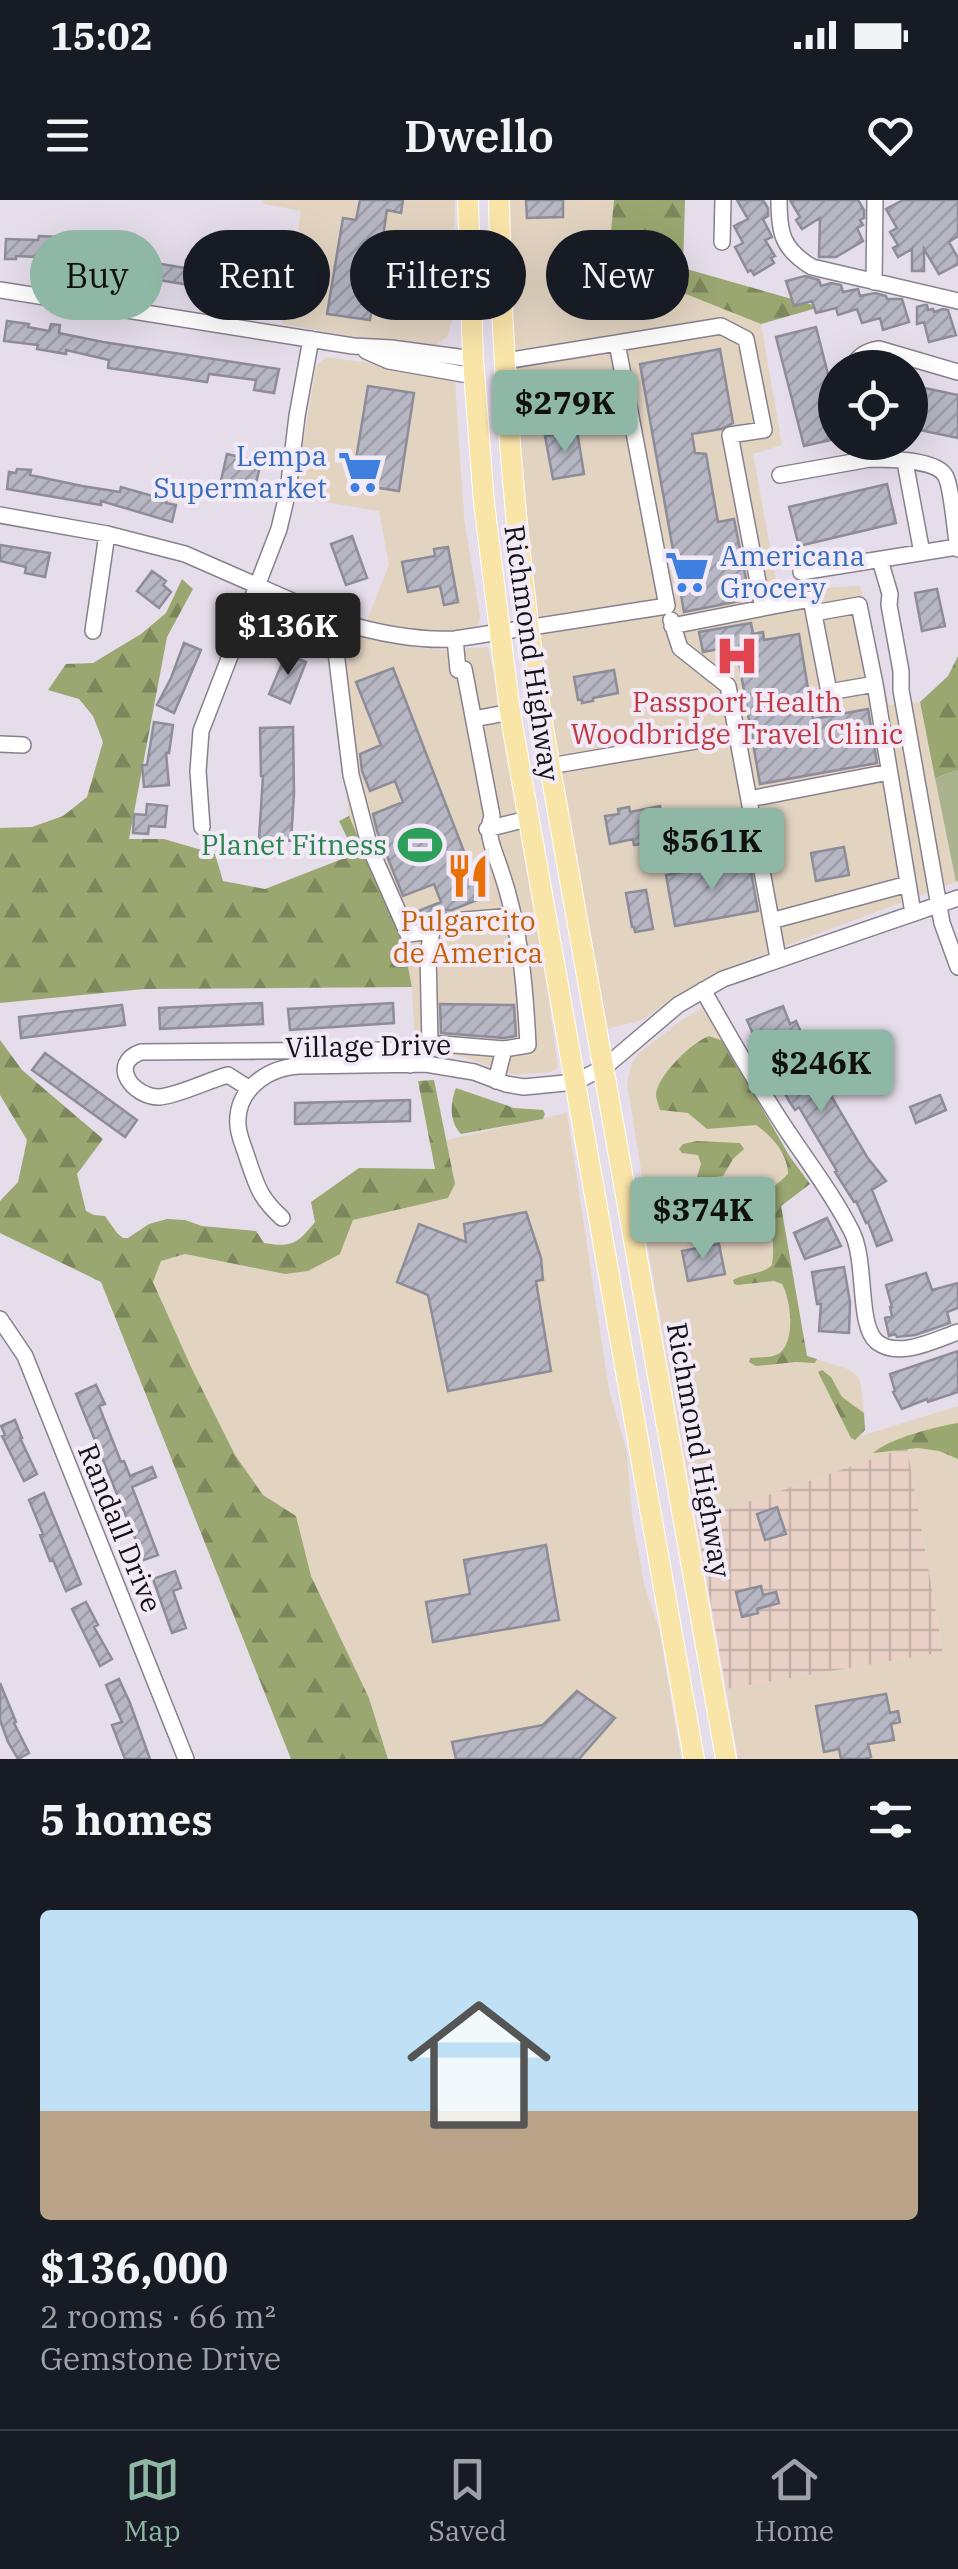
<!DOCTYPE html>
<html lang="en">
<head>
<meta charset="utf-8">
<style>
	:root { --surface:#171b24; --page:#242831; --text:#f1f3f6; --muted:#9ea1a6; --line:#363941; --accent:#8eb8a5 }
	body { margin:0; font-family:"IBM Plex Serif",serif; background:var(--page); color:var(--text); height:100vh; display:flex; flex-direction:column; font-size:38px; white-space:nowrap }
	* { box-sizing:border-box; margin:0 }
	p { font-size:32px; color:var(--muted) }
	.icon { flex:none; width:55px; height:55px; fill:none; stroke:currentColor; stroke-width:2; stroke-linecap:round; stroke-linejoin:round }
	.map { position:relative; height:1559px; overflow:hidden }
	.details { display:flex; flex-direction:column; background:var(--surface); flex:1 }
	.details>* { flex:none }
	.banner { position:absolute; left:30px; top:30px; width:900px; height:90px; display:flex; gap:20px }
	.tools { position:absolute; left:818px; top:150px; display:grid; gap:20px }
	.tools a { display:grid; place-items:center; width:110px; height:110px; border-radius:50%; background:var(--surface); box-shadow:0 10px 40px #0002; font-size:50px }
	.price { position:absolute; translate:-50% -85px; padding:0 22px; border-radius:10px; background:var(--accent); color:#111; font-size:32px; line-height:65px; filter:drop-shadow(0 2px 5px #0008) }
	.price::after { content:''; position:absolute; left:50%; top:60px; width:30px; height:22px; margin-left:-15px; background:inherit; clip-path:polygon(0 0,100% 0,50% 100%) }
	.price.current { background:#222; color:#fff }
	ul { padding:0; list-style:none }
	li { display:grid; align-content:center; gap:20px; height:530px; padding:0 40px }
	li+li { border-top:2px solid var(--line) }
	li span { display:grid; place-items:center; height:310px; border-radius:10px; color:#555 }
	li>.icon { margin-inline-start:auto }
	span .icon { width:180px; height:180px; fill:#fffc; stroke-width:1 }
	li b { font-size:42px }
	h2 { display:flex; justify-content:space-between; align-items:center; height:120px; padding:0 40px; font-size:42px }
	.tag { padding:0 35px; border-radius:45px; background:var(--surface); box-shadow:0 10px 40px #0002; font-size:35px; line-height:90px }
	.tag.current { background:var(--accent); color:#111 }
	.status { display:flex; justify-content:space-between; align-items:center; height:70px; padding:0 50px; background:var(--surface); direction:ltr }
	.status svg { height:28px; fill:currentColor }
	header { display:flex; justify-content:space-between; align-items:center; height:130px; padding:0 40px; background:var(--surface); font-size:45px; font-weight:600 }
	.tabs { display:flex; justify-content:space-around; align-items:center; height:140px; border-top:2px solid var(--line); background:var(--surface); font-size:28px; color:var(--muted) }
	.tabs a { display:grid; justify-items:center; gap:5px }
	.tabs .current { color:var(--accent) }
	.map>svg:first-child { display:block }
	.commercial { fill:#e3d4c2 }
	.industrial { fill:url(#industrial-grid) }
	.grass { fill:#aab38d }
	.forest { fill:url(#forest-firs) }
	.building { fill:url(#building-hatch); stroke:#8d8c99; stroke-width:2.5 }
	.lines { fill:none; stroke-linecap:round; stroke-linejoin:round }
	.minor-casing { stroke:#88818d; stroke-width:18 }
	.major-casing { stroke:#fff; stroke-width:22 }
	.minor { stroke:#fff; stroke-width:15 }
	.major { stroke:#fae5a9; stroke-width:20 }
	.labels { text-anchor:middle; stroke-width:8; stroke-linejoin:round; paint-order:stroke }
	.shop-label { font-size:28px; fill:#366cbe; stroke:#f2eaf7; text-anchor:end }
	.street-label { font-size:28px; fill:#131115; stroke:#f2eaf7 }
	.health-label { font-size:28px; fill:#be3a42; stroke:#f2eaf7 }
	.leisure-label { font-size:28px; fill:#27864d; stroke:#f2eaf7; text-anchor:end }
	.food-label { font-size:28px; fill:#c56008; stroke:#f2eaf7 }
</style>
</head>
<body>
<div class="status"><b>15:02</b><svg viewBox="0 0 49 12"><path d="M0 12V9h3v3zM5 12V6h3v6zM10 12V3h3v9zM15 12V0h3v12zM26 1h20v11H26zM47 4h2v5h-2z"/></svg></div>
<header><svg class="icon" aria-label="menu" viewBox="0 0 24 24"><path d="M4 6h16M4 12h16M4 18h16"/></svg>Dwello<svg class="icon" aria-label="heart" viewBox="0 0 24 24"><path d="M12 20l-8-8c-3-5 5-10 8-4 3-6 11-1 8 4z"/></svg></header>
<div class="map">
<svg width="958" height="1559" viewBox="0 0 958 1559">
	<defs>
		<pattern id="industrial-grid" width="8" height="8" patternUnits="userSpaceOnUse" patternTransform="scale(2.5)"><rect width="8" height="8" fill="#e9d1c7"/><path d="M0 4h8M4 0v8" fill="none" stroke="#c7b2aa"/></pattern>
		<pattern id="forest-firs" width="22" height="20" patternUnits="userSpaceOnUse" patternTransform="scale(2.5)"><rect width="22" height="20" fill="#9ba771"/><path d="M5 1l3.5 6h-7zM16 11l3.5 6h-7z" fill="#7d875c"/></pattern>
		<pattern id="building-hatch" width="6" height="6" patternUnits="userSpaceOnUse" patternTransform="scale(2.5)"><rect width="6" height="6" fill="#b7b7c4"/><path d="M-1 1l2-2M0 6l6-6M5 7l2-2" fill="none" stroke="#9c9ca8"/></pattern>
	</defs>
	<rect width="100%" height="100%" fill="#e5ddea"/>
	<path class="commercial" d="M263,0H455L452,121L447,137L435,146L418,148L282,124L301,11L264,4Z
		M507,0H614L609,63L761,124L782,245L753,254L778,390L860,386L889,505L920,502L956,682L724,769L686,790L643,820L603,830L601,793L528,398L512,296Z
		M326,157L440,173L455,183L464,318L480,416L478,425L472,429L449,434L412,432L367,420L389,365L379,311L294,297L316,166Z
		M334,431L420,448L442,450L488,447L520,583L558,867L552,872L514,875L466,858L415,847L412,787L403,741L349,616L329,443Z
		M703,807L790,957L810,984L781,1006L807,1156L848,1169L858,1176L861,1186L865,1226L861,1236L958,1206V1559H738L726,1489L943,1451L907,1248L696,1320L646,1036L642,976L627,883L632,863L639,853L678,823Z
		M567,913L609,1190L627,1252L632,1316L644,1384L659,1429L681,1559H388L369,1498L311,1376L296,1317L263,1295L235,1255L192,1169L153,1082L161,1061L185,1054L285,1074L340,1054L353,1020L448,997L455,984L446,940Z"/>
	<path class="industrial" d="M907,1247L943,1452L726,1489L696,1320Z"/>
	<path class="grass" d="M958,570V681L956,682L935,578Z"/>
	<path class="forest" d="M614,0H685L683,68L820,107L761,124L608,63Z
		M182,379L193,389L167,437L129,639H164L215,654L223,681L265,689L355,654L339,621L349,616L403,741L412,787L144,789L0,803V628L32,627L63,616L87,597L103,542L93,516L79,499L48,490L66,464L93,463L141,434L166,413Z
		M958,456V570L935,578L920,502L948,476Z
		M709,836L723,841L790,957L810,984L781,1006L807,1156L817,1159L815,1163L796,1162L756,1166L749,1162L750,1158C758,1157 769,1158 776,1155C797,1146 791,1099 782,1084L774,1081L738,1085L734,1084L733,1080C745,1073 762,1075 772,1065C782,991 725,1026 686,1036L678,1033L670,1020L671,1016L678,1012C717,1005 759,1005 788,974C788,954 772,936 756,925L707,929L688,913L660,910C659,906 656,899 656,894C658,875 692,842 709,836Z
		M0,840L22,870L103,939L77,974L86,1011L94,1015L105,1016L117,1033L123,1038H128L149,1024L167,1019L185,1020L202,1026L256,1031L264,1043C292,1048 298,1043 315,1022L311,1002L359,968L435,969L418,881L434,880L455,984L448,998L353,1020L340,1054L308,1071L285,1074L185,1054L161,1061L153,1082L192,1169L235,1255L263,1295L296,1316L311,1376L369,1498L388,1559H291L101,1082L0,1033V1001L18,982L27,940L0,895Z
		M456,888L514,908L543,910L545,914L543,919L461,934C449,922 450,903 456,888Z
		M697,941L740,943L744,949L733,959L723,976L699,979L697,977L701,964L698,955L682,953L679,949L683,944Z
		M822,1170L831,1177L842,1197L864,1213L865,1230L855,1240L851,1238L818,1172Z
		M958,1223V1259L939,1251L918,1248L873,1253C891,1238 934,1227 958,1223Z"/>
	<path class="building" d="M360,0H403L401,13L387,10L370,120L327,114L343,18L356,20Z
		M526,0H563V17L527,18Z
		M737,0H763L768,8V16L763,19L772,37L765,40L775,56L771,58L774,63L754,75L751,70L748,72L735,47L743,43L734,26L748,19Z
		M790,0H858L864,10V18L860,20L863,25L857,28L863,41L836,57H819L820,18L802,29L796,20L800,17Z
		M903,0H958V36L949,42L958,58V64L939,74L924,49V71H912V49L898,57L893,48L898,45L890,32L897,28L886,9Z
		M39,36L58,37L55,63L36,62L37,57L16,56V59H5L6,39L38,40Z
		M83,43L97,46L95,52L149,62L185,68L186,60L205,63L202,87L78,67Z
		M226,75L282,85L279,101L223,90Z
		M805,76L819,80L821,86L831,83L841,85L843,92L858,89L860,96L875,93L886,96L887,99H902L909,122L883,130L880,118L862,123L857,109L838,115L836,108L816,113L812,101L794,106L786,81Z
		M924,105H927L928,110L933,109L934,112L943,109L948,110L956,135L929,142L924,122L917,124V107Z
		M7,121L29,124L28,127L49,131L51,124L60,125L59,133L103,142L279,169L274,193L254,190L256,180L209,174L207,182L108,168L109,160L66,150V154L37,149L38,145L4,141Z
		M816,127L835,202V239L804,246L776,137Z
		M720,149L733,223L721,229L692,234L695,253L706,254L718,322L734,319L750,399L684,412L640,164Z
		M910,185L958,195V238L910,228Z
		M368,186L414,193L399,291L352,284Z
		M577,231L584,274L553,279L545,236Z
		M227,254L261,262L256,283L241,280L240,288L220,285Z
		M17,269L31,270L30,275L82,286L120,292L121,287L156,297L158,288L169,290L166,303L176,305L172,322L101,301V305L7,289L9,272L16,273Z
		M887,284L896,323L799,346L789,307Z
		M352,336L367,378L346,385L331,344Z
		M0,345L50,353L45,377L25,373L26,367L0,361Z
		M448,347L458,402L444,405L440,386L408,392L402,362L435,356L434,349Z
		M152,371L166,381L163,385L171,392L159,408L137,391Z
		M937,389L945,426L922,431L915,393Z
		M751,423L753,434L763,432L764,440L799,434L813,519L868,509L877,563L760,584L739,462L722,465L719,449L703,452L699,432Z
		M184,443L201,450L174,513L157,505L171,478Z
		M286,454L306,462L290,503L269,494Z
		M393,468L482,698L452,710L438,711L428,719L415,722L411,714L441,702L434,684L403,696L377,631L373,614L403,602L395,581L370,591L362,571L360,554L381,545L356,482Z
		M614,470L618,493L593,498V501L582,503V500H578L574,477Z
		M154,522L173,525L169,553H166L169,585L144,587L142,565H147Z
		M293,527L294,593L291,641L259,639L263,576H261L260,528Z
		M147,604L167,606L165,627L149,626L148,634L133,633L134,614L146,615Z
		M660,606L665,634L645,637L646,643L634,645L633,639L610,644L605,616L619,614L618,609L629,607L630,612Z
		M844,647L849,675L816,681L811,653Z
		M749,660L758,711L675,726L666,675Z
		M646,690L653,729L635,732L634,727H632L626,693Z
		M262,803L263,824L160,829L159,808Z
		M393,803L394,823L290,830L288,809Z
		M440,804L514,805L516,836L504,838L441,833Z
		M122,805L125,825L21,838L19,817Z
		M783,806L790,824L796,821L800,830L795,833L805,851L797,855L816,887L823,882L867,957L886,981L872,990L892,1040L877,1046L868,1022L866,1023L856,1001L854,1002L835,972L837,971L799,907L795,910L789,901L753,834L747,820Z
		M45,853L137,920L125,937L32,870Z
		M940,895L946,910L916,923L910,907Z
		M410,900V921L295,924V903Z
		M526,1012L541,1058L543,1080L536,1081L551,1171L448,1191L428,1095L397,1082L419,1024L466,1042L464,1024Z
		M827,1018L841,1046L805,1059L794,1033Z
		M719,1044L725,1074L688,1081L682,1051Z
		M844,1067L850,1102L849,1133L819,1131L821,1104H817L812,1072Z
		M926,1073L932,1090L958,1083V1108L947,1112L950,1123L915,1135L897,1137L895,1134L889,1136L885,1118L892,1116L890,1107H892L886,1085Z
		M958,1151V1192L928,1202L927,1199L902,1209L893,1192L895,1191L890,1174Z
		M96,1185L105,1204L99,1206L121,1262L124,1261L130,1276L152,1267L156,1277L132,1287L158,1355L144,1360L76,1194Z
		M15,1220L22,1238H20L37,1274L24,1281L2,1236L5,1235L1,1226Z
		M44,1293L81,1384L66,1391L53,1360L50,1361L40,1335L43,1334L29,1300Z
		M777,1307L786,1334L765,1340L757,1314Z
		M546,1345L559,1420L433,1442L426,1402L470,1394L464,1360Z
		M175,1371L181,1388L173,1391L186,1428L172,1433L153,1379Z
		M761,1386L763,1395L776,1392L779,1403L757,1409L758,1413L742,1417L736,1392Z
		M86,1402L98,1425L94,1427L112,1459L100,1466L72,1409Z
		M119,1479L130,1503L150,1559H125L112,1525L122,1522L106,1485Z
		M0,1483L16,1522L14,1523L29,1553L18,1559L8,1542L0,1520Z
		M577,1491L615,1518L579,1559H456L452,1542L543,1525Z
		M886,1494L890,1513L898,1511L900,1522L891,1524L894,1540L868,1544L871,1557L865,1559H841L839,1549L824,1552L816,1506Z"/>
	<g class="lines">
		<g class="minor-casing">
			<path id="minor" d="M779,0C779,33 782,49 812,67L958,101
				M722,42L723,0
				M874,82L875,0
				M0,90L353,146L391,148L473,159
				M617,143L721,126L746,139L764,230L730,235L763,408L672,426
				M366,151L389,161L474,176
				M853,168C857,156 867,151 879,149L958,172
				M866,242L870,259C887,259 938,259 946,277C952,289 955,332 958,349
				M905,262L922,353
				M780,275L870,259
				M0,315L107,334L185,354L340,422C377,433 417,441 455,439L667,406L617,143L505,161
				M880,360L890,394L889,405L901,471V490L942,723L958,767
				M801,372L957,347
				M763,408L811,399L829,492L875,484L913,713
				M814,413L859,405L875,484
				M671,420L680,448L728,486L778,758
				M340,422L335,444L351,575L370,648L408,734L432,731L440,722L512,716
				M93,431L107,334
				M455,439L458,470L464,469L492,616C485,634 494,650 500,668C520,725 525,785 528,845L504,849L496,881
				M474,519L510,512
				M0,544L23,545
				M550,566L737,534
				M749,599L889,572
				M202,627L198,571L201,531L279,329L288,291L297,216L311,139
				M487,629L527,619
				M771,721L908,684
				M432,731L428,754L430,843L504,849
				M703,790C729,836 756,884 786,929C808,962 834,996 852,1032C867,1062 857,1126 877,1142C899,1159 935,1140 958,1132
				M250,889L228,875C209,880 177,896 159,897C133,897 108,864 141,852L396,850L410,865
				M282,1018C259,997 257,986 247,957C244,947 239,937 238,926C235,890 267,868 299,866L426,864L474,872L506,884L524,887L575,882L605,867L678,805L723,779L958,698
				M0,1119L25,1156L186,1559"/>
		</g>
		<g class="major-casing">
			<path id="major" d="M468,0L473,159L484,303L510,512L694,1559
				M499,0C502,177 515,353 543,528L726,1559"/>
		</g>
		<use href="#minor" class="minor"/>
		<use href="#major" class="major"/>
	</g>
	<defs>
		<g id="supermarket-bare" transform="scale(3.45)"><path d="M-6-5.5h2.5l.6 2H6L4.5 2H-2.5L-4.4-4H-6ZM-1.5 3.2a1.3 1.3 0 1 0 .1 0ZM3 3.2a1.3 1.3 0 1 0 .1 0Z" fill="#3f7fe0" stroke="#f2eaf7" stroke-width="2.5" paint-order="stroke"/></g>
		<g id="hospital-bare" transform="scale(3.45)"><path d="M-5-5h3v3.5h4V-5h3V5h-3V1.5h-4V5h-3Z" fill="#e0444e" stroke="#f2eaf7" stroke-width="2.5" paint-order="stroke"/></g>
		<g id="stadium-bare" transform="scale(3.45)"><path d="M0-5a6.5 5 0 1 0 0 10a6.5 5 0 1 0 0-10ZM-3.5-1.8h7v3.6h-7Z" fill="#2e9e5b" stroke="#f2eaf7" stroke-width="2.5" paint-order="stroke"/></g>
		<g id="restaurant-bare" transform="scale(3.45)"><path d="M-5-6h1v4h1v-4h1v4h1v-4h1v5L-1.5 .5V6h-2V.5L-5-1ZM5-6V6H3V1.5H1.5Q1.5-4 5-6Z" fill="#e8710a" stroke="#f2eaf7" stroke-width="2.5" paint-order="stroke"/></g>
	</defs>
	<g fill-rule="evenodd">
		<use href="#supermarket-bare" x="360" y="272"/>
		<use href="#supermarket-bare" x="687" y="372"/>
		<use href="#hospital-bare" x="737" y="456"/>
		<use href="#stadium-bare" x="420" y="645"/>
		<use href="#restaurant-bare" x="468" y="676"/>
	</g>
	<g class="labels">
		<g class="shop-label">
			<text x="327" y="266">Lempa<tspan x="327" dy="32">Supermarket</tspan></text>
			<text x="720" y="366" text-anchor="start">Americana<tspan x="720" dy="32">Grocery</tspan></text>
		</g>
		<g class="street-label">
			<text transform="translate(532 453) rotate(82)" y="10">Richmond Highway</text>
			<text transform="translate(368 846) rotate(-1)" y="10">Village Drive</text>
			<text transform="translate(699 1250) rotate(80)" y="10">Richmond Highway</text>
			<text transform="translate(120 1328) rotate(68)" y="10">Randall Drive</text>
		</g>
		<g class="health-label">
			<text x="737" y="512">Passport Health<tspan x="737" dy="32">Woodbridge Travel Clinic</tspan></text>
		</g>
		<g class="leisure-label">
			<text x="387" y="655">Planet Fitness</text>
		</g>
		<g class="food-label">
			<text x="468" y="731">Pulgarcito<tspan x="468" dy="32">de America</tspan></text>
		</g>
	</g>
</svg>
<div class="tools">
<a><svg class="icon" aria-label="locate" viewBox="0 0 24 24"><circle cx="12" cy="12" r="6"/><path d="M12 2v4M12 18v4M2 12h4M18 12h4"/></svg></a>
</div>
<b class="price" style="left:565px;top:255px">$279K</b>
<b class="price current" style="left:288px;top:478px">$136K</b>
<b class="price" style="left:712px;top:693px">$561K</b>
<b class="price" style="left:821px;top:915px">$246K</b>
<b class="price" style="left:703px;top:1062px">$374K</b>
<div class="banner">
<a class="tag current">Buy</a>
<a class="tag">Rent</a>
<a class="tag">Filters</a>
<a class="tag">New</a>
</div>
</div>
<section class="details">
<h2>5 homes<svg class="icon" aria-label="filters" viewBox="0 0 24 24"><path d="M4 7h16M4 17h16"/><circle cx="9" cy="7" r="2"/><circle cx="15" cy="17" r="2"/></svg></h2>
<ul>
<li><span style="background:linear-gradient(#bfe0f5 65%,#b9a48a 0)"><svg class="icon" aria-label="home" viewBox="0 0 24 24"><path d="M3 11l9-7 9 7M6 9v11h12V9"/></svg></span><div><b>$136,000</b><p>2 rooms · 66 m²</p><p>Gemstone Drive</p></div></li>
</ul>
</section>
<nav class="tabs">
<a class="current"><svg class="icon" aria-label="map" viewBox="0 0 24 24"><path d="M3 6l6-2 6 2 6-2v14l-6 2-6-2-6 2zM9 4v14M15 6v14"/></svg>Map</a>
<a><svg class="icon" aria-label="saved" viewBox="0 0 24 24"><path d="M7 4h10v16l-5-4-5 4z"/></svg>Saved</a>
<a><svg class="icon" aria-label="home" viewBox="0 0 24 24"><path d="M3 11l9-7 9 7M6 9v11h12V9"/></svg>Home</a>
</nav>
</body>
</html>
